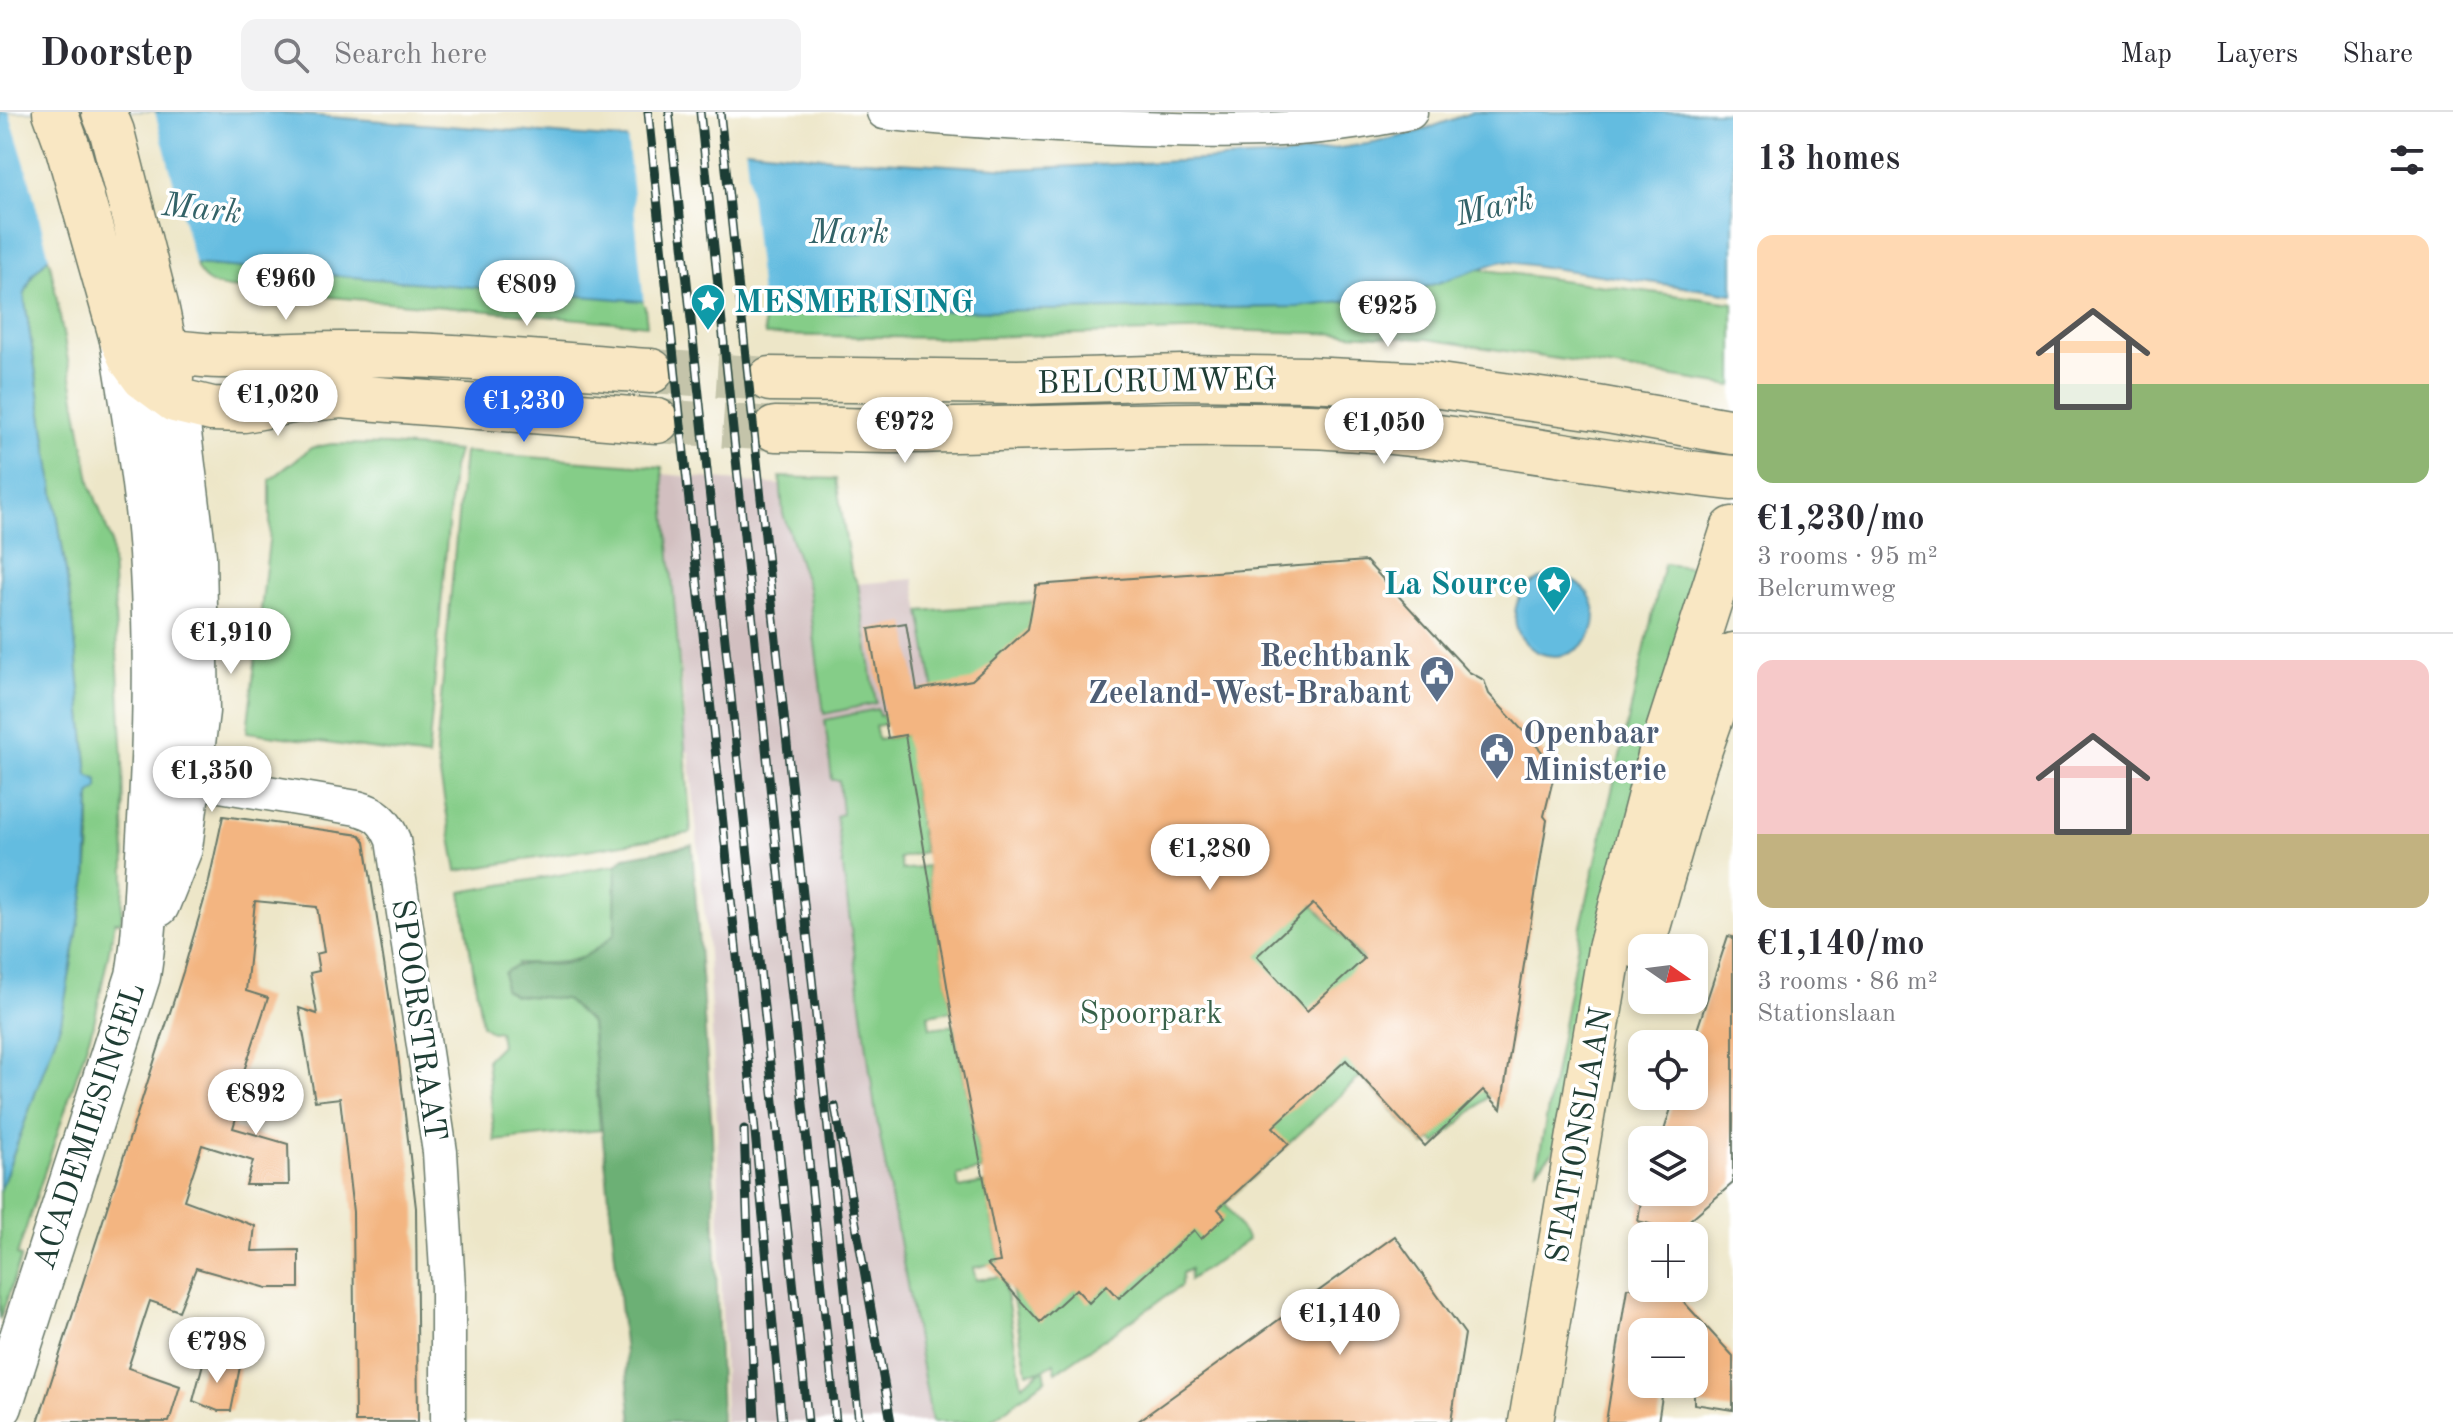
<!DOCTYPE html>
<html lang="en">
<head>
<meta charset="utf-8">
<style>
	:root { --surface:#fff; --page:#f2f2f3; --text:#2b2b33; --muted:#7c7c81; --line:#e1e1e2; --accent:#2563eb }
	body { margin:0; font-family:"Old Standard TT",serif; background:var(--page); color:var(--text); height:100vh; display:flex; flex-direction:column; font-size:30px; white-space:nowrap }
	* { box-sizing:border-box; margin:0 }
	p { font-size:26px; color:var(--muted) }
	.icon { flex:none; width:44px; height:44px; fill:none; stroke:currentColor; stroke-width:2; stroke-linecap:round; stroke-linejoin:round }
	.map { position:relative; flex:1; overflow:hidden }
	.panel { display:flex; flex-direction:column; background:var(--surface); width:720px }
	.panel>* { flex:none }
	.needle { width:52px; rotate:104deg }
	.controls { position:absolute; left:1628px; top:822px; display:grid; gap:16px }
	.controls a { display:grid; place-items:center; width:80px; height:80px; border-radius:16px; background:var(--surface); box-shadow:0 4px 12px #0003; font-size:40px }
	.price { position:absolute; translate:-50% -68px; padding:0 18px; border-radius:28px; background:#fff; color:#222; font-size:26px; line-height:52px; filter:drop-shadow(0 2px 4px #0008) }
	.price::after { content:''; position:absolute; left:50%; top:48px; width:24px; height:18px; margin-left:-12px; background:inherit; clip-path:polygon(0 0,100% 0,50% 100%) }
	.price.selected { background:var(--accent); color:#fff }
	ul { padding:0; list-style:none }
	li { display:grid; align-content:center; gap:16px; height:424px; padding:0 24px }
	li+li { border-top:2px solid var(--line) }
	li span { display:grid; place-items:center; height:248px; border-radius:16px; color:#555 }
	li>.icon { margin-inline-start:auto }
	span .icon { width:144px; height:144px; fill:#fffc; stroke-width:1 }
	li b { font-size:34px }
	h2 { display:flex; justify-content:space-between; align-items:center; height:96px; padding:0 24px; font-size:34px }
	header { display:flex; align-items:center; gap:48px; box-sizing:border-box; height:112px; padding:0 40px; background:var(--surface); border-bottom:2px solid var(--line) }
	header strong { font-size:38px }
	nav { display:flex; gap:44px; margin-inline-start:auto; font-size:28px }
	.search { width:560px; height:72px; background:var(--page); display:flex; align-items:center; gap:20px; box-sizing:border-box; padding:0 28px; border-radius:16px; color:var(--muted); font-size:30px }
	main { display:flex; flex:1; min-height:0 }
	.map>svg:first-child { display:block }
	.industrial { fill:#d2bfc0 }
	.green { fill:#85cd88; stroke:#52855e; stroke-width:2; fill-rule:evenodd }
	.forest { fill:#6cb074; stroke:#467654; stroke-width:2 }
	.water { fill:#63bce0; stroke:#417c8a; stroke-width:2 }
	.pier { fill:#ede6c8 }
	.building { fill:#f3b581; fill-rule:evenodd }
	.lines { fill:none; stroke-linecap:round; stroke-linejoin:round }
	.secondary-tunnel { stroke:#c4c4aa; stroke-width:44; stroke-dasharray:44 22; stroke-linecap:butt }
	.minor-casing { stroke:#677868; stroke-width:37 }
	.tertiary-casing { stroke:#677868; stroke-width:47 }
	.secondary-casing { stroke:#677868; stroke-width:47 }
	.minor { stroke:#fff; stroke-width:34 }
	.tertiary { stroke:#fff; stroke-width:44 }
	.secondary { stroke:#f9e7c3; stroke-width:44 }
	.rail-casing { stroke:#1f3d34; stroke-width:9 }
	.rail { stroke:#fff; stroke-width:6; stroke-dasharray:18; stroke-linecap:butt }
	.labels { text-anchor:middle; stroke-width:7; stroke-linejoin:round; paint-order:stroke }
	.culture-label { font-size:32px; font-weight:bold; fill:#0d838f; stroke:#fff; text-anchor:start }
	.street-label { font-size:32px; fill:#1f3d34; stroke:#fff }
	.service-label { font-size:32px; font-weight:bold; fill:#4e5e75; stroke:#fff; text-anchor:end }
	.park-label { font-size:32px; fill:#386149; stroke:#fff }
	.water-label { font-size:34px; font-style:italic; fill:#336368; stroke:#fff }
</style>
</head>
<body>
<header>
<strong>Doorstep</strong>
<div class="search"><svg class="icon" aria-label="search" viewBox="0 0 24 24"><circle cx="10" cy="10" r="6"/><path d="M15 15l6 6"/></svg>Search here</div>
<nav><a>Map</a><a>Layers</a><a>Share</a></nav>
</header>
<main>
<div class="map">
<svg width="1733" height="1310" viewBox="0 0 1733 1310">
	<rect width="100%" height="100%" fill="#fff"/>
	<filter id="ink" filterUnits="userSpaceOnUse"><feTurbulence type="fractalNoise" baseFrequency=".0125" numOctaves="2"/><feDisplacementMap in="SourceGraphic" scale="16" xChannelSelector="R" yChannelSelector="G"/><feConvolveMatrix kernelMatrix="1 2 1 2 8 2 1 2 1" color-interpolation-filters="sRGB"/></filter>
	<filter id="wash" filterUnits="userSpaceOnUse"><feTurbulence type="fractalNoise" baseFrequency=".006" numOctaves="4" result="noise"/><feDisplacementMap in="SourceGraphic" scale="32" xChannelSelector="R" yChannelSelector="G"/><feGaussianBlur stdDeviation="1.8" result="paint"/><feColorMatrix in="noise" values="0 0 0 0 0 0 0 0 0 0 0 0 0 0 0 0 0 1.4 0 .05"/><feComposite in="paint" operator="in"/></filter>
	<g filter="url(#wash)">
		<rect width="100%" height="100%" fill="#ede6c8"/>
		<path class="industrial" d="M662,362L780,373L783,402L808,476L914,467L938,603L875,614L832,668L839,667L843,703L836,705L875,997L932,1310H725L717,1011L707,826L689,640H681L678,610L686,608Z"/>
		<path class="green" d="M49,145L91,374L111,428L123,649L125,761L121,810H115L94,911L17,1143L21,1145L0,1208V1079L61,910L87,766L90,727V683L73,506L24,183L33,162Z
			M195,152L644,188L647,213L229,176C211,173 202,169 195,152Z
			M1478,157L1733,191V274L1427,227L1347,222L1219,218L943,226L765,223L762,199L854,200L1298,195L1385,185Z
			M332,332L388,333L458,339L453,356L428,645L247,620L270,420V368L311,336Z
			M464,340L662,355L676,510L691,721L457,759L436,641Z
			M780,365L836,367L851,459L858,472L876,591L824,602L808,476L783,402Z
			M1664,452L1704,457L1561,1019L1552,1041L1537,1057L1581,814Z
			M1034,490L1489,984L1436,1032L1432,1027L1425,1034L1361,964L1225,1091L1248,1128L1189,1168L1190,1157L1182,1161L1181,1174L1056,1260L1054,1251L1044,1257L1046,1267L989,1310H932L875,997L836,704L842,702L839,668H832L825,608L877,597L879,604L890,602L892,611L875,614L878,628L904,623L938,603L920,499ZM913,670L1027,1260L1042,1258L1022,1273L1003,1164L976,1168L973,1156L1000,1150L985,1071L959,1076L957,1063L982,1058L954,913L930,916L928,903L952,899L927,754L902,758L899,746L924,740Z
			M616,753L615,822C579,855 562,851 517,851L514,883L565,887L591,911L600,1018L495,1029L487,947L501,933L499,919L492,920L482,913L461,780Z"/>
		<path class="forest" d="M692,733L712,1020L721,1310H632L591,911L565,887L514,883L504,877V861C527,843 547,858 572,850C589,844 602,834 615,822L616,753L625,745Z"/>
		<path class="water" d="M0,0H263L728,35L832,46L1014,57L1285,44L1374,31L1418,20L1473,0H1733V182L1502,149L1429,174L1385,185L1298,195L854,200L762,199L195,152L49,145L33,162L24,183L73,506L88,663L98,668V676L90,683L87,766L61,910L0,1079Z
			M1515 504a40 40 0 1 1 80 0a40 40 0 1 1-80 0Z"/>
		<path class="pier" d="M9,0H155L196,156L50,149L28,62Z
			M627,23L745,33L763,203L644,193Z"/>
		<g id="blocks">
			<path class="building" d="M1366,449L1469,560L1484,568L1489,582L1556,655L1544,704L1547,708L1501,997L1483,978L1425,1034L1346,948L1273,1015L1289,1032L1218,1097L1225,1105L1201,1127L1194,1118L1119,1186L1107,1173L1089,1191L1076,1177L1040,1210L987,1152L1000,1150L953,909L905,623L888,626L869,517L906,511L917,578L972,568L1028,517L1036,473ZM1313,792L1364,847L1307,899L1257,844Z
				M223,704L360,723L365,730L397,934L416,1096L418,1310H355L353,1100L340,986L315,989L299,896L317,902L310,861L319,859L316,842L324,840L317,795L255,789L246,879L268,886L238,977L245,976L233,1016L288,1032L289,1073H246L253,1049L202,1033L184,1088L255,1114L252,1139L299,1138V1176H267L196,1156L179,1199L150,1189L128,1256L180,1274L169,1310H38L183,860L207,778Z
				M1728,824L1733,825V1071L1677,1119L1638,1109L1642,1082L1644,1080H1694V1028H1661L1675,984H1694V927Z
				M1395,1124L1465,1222L1451,1310H1137Z
				M1627,1176H1671L1733,1244V1298L1694,1292V1220H1642V1272H1664L1658,1310H1606Z
				M205,1244L240,1255L231,1299H218L193,1289Z"/>
		</g>
	</g>
	<g filter="url(#ink)">
		<use href="#blocks" fill-opacity="0" stroke="#677868" stroke-width="2"/>
		<g class="lines">
			<path class="secondary-tunnel" d="M651,259L770,267
				M657,309L775,317"/>
			<g class="minor-casing">
				<path id="minor" d="M884,0C954,8 1023,11 1092,15C1202,20 1302,24 1410,0
					M190,668L357,696C377,701 385,709 393,728L440,1040L448,1176V1310"/>
			</g>
			<g class="tertiary-casing">
				<path id="tertiary" d="M157,793L180,736L197,599L194,444L175,288
					M0,1294L138,864C146,818 146,772 149,725C155,635 157,546 152,457C148,380 134,303 122,227"/>
			</g>
			<g class="secondary-casing">
				<path id="secondary" d="M55,0L67,33L122,227L131,247L144,265L175,288L212,297L244,298L293,289L340,284L657,309
					M104,0L112,20L156,193L171,266
					M122,227C197,253 263,242 340,242C444,241 548,252 651,259
					M770,267L1018,270L1182,265L1307,267L1432,273L1597,296L1733,320
					M775,317C817,317 860,319 902,319C1037,317 1172,310 1307,314C1450,319 1591,352 1733,366
					M1642,836L1694,654L1733,543
					M1531,1310L1610,837L1660,644L1733,417"/>
			</g>
			<use href="#minor" class="minor"/>
			<use href="#tertiary" class="tertiary"/>
			<use href="#secondary" class="secondary"/>
			<g class="rail-casing">
				<path id="rail" d="M648,0L751,977L782,1310
					M669,0L808,1310
					M700,0L836,1310
					M720,0L859,1310
					M835,994L891,1310
					M744,1017L755,1310"/>
			</g>
			<use href="#rail" class="rail"/>
		</g>
	</g>
	<defs>
		<g id="sight-pin" transform="scale(1.8)"><path d="M0 17L-7.5 6A9.5 9.5 0 1 1 7.5 6Z" fill="#0f9aa8" stroke="#fff"/><path d="M0-6L1.8-2.2L6-1.7L2.9 1.2L3.7 5.4L0 3.3L-3.7 5.4L-2.9 1.2L-6-1.7L-1.8-2.2Z" fill="#fff"/></g>
		<g id="civic-pin" transform="scale(1.8)"><path d="M0 17L-7.5 6A9.5 9.5 0 1 1 7.5 6Z" fill="#5c6f8a" stroke="#fff"/><path d="M-.6-6.5H3V-4.5H.6V-3L4-1V1h2V6H-6V1h2V-1L-.6-3ZM-1.2 2.5V6h2.4V2.5Z" fill="#fff"/></g>
	</defs>
	<g fill-rule="evenodd">
		<use href="#sight-pin" x="708" y="189"/>
		<use href="#sight-pin" x="1554" y="471"/>
		<use href="#civic-pin" x="1437" y="561"/>
		<use href="#civic-pin" x="1497" y="638"/>
	</g>
	<g class="labels">
		<g class="culture-label">
			<text x="734" y="200">MESMERISING</text>
			<text x="1528" y="482" text-anchor="end">La Source</text>
		</g>
		<g class="street-label">
			<text transform="translate(1157 268) rotate(-1)" y="11">BELCRUMWEG</text>
			<text transform="translate(420 908) rotate(82)" y="11">SPOORSTRAAT</text>
			<text transform="translate(88 1014) rotate(-72)" y="11">ACADEMIESINGEL</text>
			<text transform="translate(1578 1023) rotate(-80)" y="11">STATIONSLAAN</text>
		</g>
		<g class="service-label">
			<text x="1411" y="554">Rechtbank<tspan x="1411" dy="37">Zeeland-West-Brabant</tspan></text>
			<text x="1523" y="631" text-anchor="start">Openbaar<tspan x="1523" dy="37">Ministerie</tspan></text>
		</g>
		<g class="park-label">
			<text x="1151" y="911">Spoorpark</text>
		</g>
		<g class="water-label">
			<text transform="translate(1494 93) rotate(-13)" y="12">Mark</text>
			<text transform="translate(202 95) rotate(6)" y="12">Mark</text>
			<text x="849" y="131">Mark</text>
		</g>
	</g>
</svg>
<div class="controls">
<a><svg class="needle" viewBox="-14 -14 28 28"><path d="M0-13l5 13h-10z" fill="#e53935"/><path d="M0 13l5-13h-10z" fill="#7c7c81"/></svg></a>
<a><svg class="icon" aria-label="locate" viewBox="0 0 24 24"><circle cx="12" cy="12" r="6"/><path d="M12 2v4M12 18v4M2 12h4M18 12h4"/></svg></a>
<a><svg class="icon" aria-label="layers" viewBox="0 0 24 24"><path d="M12 4l9 5-9 5-9-5zM3 14l9 5 9-5"/></svg></a>
<a>+</a>
<a>−</a>
</div>
<b class="price" style="left:286px;top:210px">€960</b>
<b class="price" style="left:527px;top:216px">€809</b>
<b class="price" style="left:1388px;top:237px">€925</b>
<b class="price" style="left:278px;top:326px">€1,020</b>
<b class="price selected" style="left:524px;top:332px">€1,230</b>
<b class="price" style="left:905px;top:353px">€972</b>
<b class="price" style="left:1384px;top:354px">€1,050</b>
<b class="price" style="left:231px;top:564px">€1,910</b>
<b class="price" style="left:212px;top:702px">€1,350</b>
<b class="price" style="left:1210px;top:780px">€1,280</b>
<b class="price" style="left:256px;top:1025px">€892</b>
<b class="price" style="left:1340px;top:1245px">€1,140</b>
<b class="price" style="left:217px;top:1273px">€798</b>
</div>
<section class="panel">
<h2>13 homes<svg class="icon" aria-label="filters" viewBox="0 0 24 24"><path d="M4 7h16M4 17h16"/><circle cx="9" cy="7" r="2"/><circle cx="15" cy="17" r="2"/></svg></h2>
<ul>
<li><span style="background:linear-gradient(#ffd9b3 60%,#8fb573 0)"><svg class="icon" aria-label="home" viewBox="0 0 24 24"><path d="M3 11l9-7 9 7M6 9v11h12V9"/></svg></span><div><b>€1,230/mo</b><p>3 rooms · 95 m²</p><p>Belcrumweg</p></div></li>
<li><span style="background:linear-gradient(#f6c9c9 70%,#c2b280 0)"><svg class="icon" aria-label="home" viewBox="0 0 24 24"><path d="M3 11l9-7 9 7M6 9v11h12V9"/></svg></span><div><b>€1,140/mo</b><p>3 rooms · 86 m²</p><p>Stationslaan</p></div></li>
</ul>
</section>
</main>
</body>
</html>
